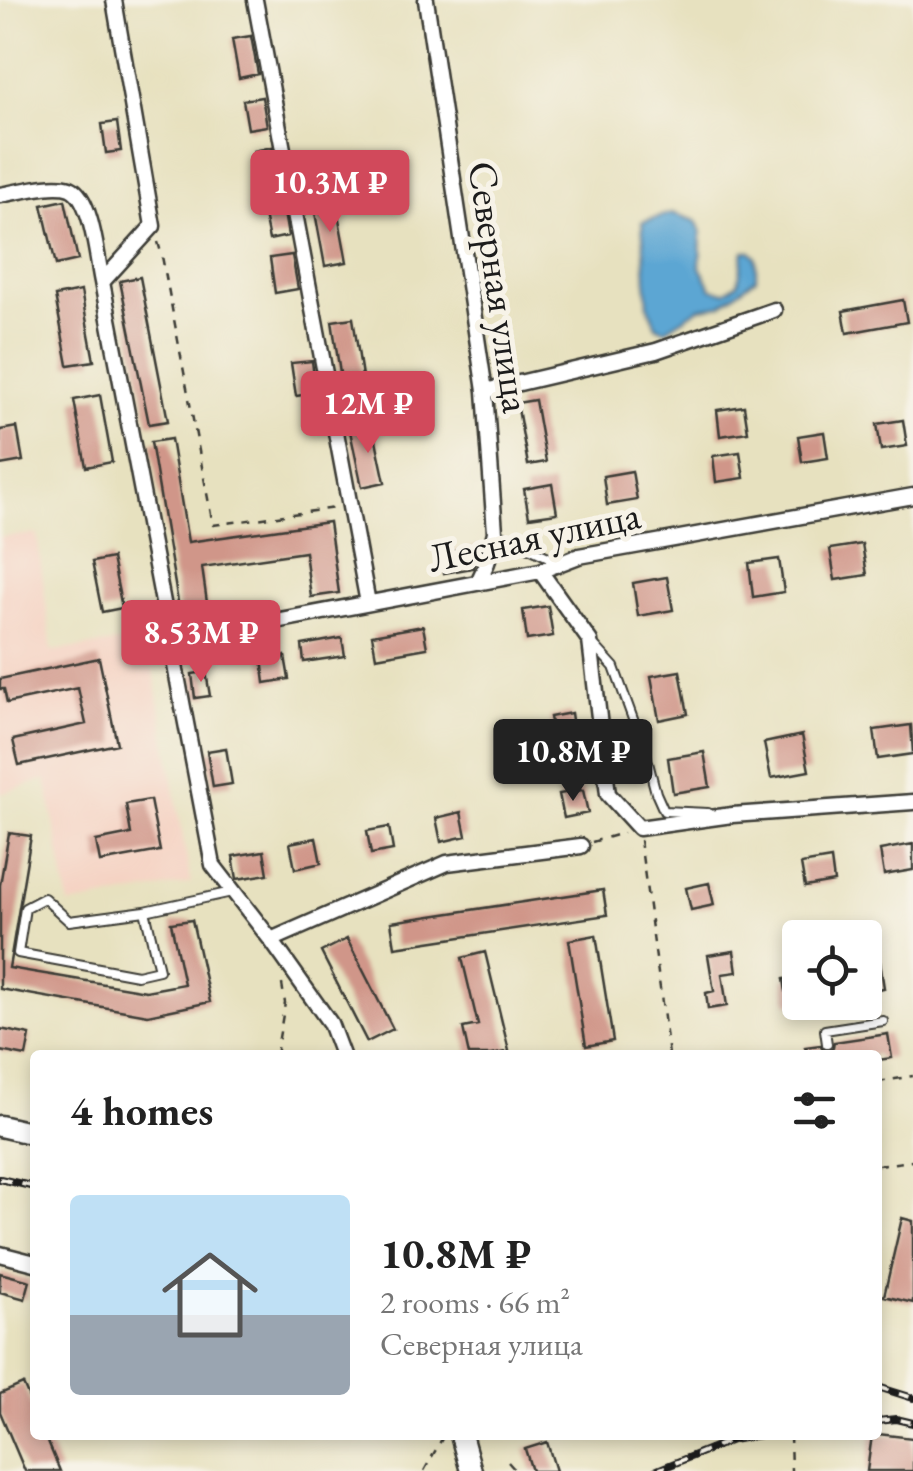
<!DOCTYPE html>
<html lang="en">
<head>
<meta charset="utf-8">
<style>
	:root { --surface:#fff; --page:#f6f6f6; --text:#222; --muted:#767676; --accent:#d1495b }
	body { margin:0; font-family:"EB Garamond",serif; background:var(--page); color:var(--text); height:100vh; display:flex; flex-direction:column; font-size:38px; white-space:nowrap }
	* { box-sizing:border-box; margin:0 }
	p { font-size:32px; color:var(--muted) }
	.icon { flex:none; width:55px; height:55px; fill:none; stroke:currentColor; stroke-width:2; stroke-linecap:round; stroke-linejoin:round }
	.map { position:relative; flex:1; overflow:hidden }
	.sheet { position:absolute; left:30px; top:1050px; width:852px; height:390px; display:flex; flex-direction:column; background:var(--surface); border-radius:10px; box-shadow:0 5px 15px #0003 }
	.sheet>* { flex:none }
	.tools { position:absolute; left:782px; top:920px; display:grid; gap:20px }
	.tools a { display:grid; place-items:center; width:100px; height:100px; border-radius:10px; background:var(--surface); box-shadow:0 5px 15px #0003; font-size:50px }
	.price { position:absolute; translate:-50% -85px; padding:0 22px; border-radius:10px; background:var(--accent); color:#fff; font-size:32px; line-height:65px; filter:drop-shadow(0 2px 5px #0008) }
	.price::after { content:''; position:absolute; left:50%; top:60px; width:30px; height:22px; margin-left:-15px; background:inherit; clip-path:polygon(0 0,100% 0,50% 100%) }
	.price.current { background:#222; color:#fff }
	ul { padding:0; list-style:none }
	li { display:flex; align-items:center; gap:30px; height:250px; padding:0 40px }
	li span { display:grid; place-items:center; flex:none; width:280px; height:200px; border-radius:10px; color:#555 }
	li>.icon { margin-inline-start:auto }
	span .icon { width:120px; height:120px; fill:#fffc; stroke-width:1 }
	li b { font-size:42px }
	h2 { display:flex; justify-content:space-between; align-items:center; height:120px; padding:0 40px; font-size:42px }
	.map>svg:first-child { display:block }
	.built { fill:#f5d2c2 }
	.water { fill:#5ca6d3; stroke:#3c6178; stroke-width:2.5 }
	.building { fill:#d09689 }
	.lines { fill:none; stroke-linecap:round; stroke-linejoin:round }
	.lane-casing { stroke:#3a3a34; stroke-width:12 }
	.street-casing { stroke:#3a3a34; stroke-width:19 }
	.secondary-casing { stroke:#3a3a34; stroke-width:25 }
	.path { stroke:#3a3a34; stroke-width:2.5; stroke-dasharray:8 8; stroke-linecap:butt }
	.lane { stroke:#fff; stroke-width:8 }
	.street { stroke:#fff; stroke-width:14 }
	.secondary { stroke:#fff; stroke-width:20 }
	.rail-casing { stroke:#1c1c1c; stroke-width:8 }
	.rail { stroke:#f7f3e8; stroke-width:4; stroke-dasharray:11; stroke-linecap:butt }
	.labels { text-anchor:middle; stroke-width:10; stroke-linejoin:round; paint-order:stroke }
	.street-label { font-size:40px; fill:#1c1c1c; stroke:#f7f3e8 }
</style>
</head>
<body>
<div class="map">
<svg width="913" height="1471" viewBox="0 0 913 1471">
	<rect width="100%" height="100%" fill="#f7f3e8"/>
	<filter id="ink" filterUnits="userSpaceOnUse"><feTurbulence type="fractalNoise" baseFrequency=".01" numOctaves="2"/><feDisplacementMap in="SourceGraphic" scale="20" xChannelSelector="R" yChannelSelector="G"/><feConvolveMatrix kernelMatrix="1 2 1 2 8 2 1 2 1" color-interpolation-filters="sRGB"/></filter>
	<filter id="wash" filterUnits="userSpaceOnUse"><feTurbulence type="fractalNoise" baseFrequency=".0048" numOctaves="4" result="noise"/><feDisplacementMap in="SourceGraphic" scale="40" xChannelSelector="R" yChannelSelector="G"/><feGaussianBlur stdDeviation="2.25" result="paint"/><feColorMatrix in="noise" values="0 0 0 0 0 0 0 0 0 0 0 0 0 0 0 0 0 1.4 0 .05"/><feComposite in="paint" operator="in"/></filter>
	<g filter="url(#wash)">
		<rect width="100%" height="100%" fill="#e7e1bf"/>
		<path class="built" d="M37,534L52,651L148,639L191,883L69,905L46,779L0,794V537Z"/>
		<path class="water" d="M672,213L696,221L701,231L700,267L712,289L725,292L738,283L744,251H751L756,257V278L721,305L700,308L665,330L656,326L648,306L642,222Z"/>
		<g id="blocks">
			<path class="building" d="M251,36L258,74L239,78L232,39Z
				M262,97L267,126L248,129L243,100Z
				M117,122L121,151L106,153L102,124Z
				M272,147L278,183L261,186L254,151Z
				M65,200L78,260L56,265L42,205Z
				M282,201L288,236L269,240L262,205Z
				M336,203L347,262L325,266L314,207Z
				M292,255L298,289L275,293L270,258Z
				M140,277L168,421L149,424L120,281Z
				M81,291L94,361L68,365L55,296Z
				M903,300L907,322L847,333L843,311Z
				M353,318L362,376L341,380L332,321Z
				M312,361L316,393L296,396L291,363Z
				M100,395L112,462L86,467L74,400Z
				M535,400L546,462L528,465L517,403Z
				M744,406L748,432L720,436L717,410Z
				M903,420L907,446L881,450L877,424Z
				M373,426L385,482L362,487L350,431Z
				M17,427L23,461L0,465V430Z
				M824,432L828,458L802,462L798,436Z
				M171,439L188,542L329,522L339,593L311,597L305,552L202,567L208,610L180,614L151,442Z
				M740,452L744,478L716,482L713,456Z
				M632,471L637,500L607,505L603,476Z
				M552,484L557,513L529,517L524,489Z
				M862,544L867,575L835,580L830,549Z
				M480,546L473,568L444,573L440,554Z
				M112,558L122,608L102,612L92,562Z
				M779,559L784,592L753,597L749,563Z
				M667,577L673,610L638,616L633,583Z
				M548,606L553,636L527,640L523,610Z
				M423,626L427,648L376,657L372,635Z
				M342,638L345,656L304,662L302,645Z
				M285,656L289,679L265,683L262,659Z
				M99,658L117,744L19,765L13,740L86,724L78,688L7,703L4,689H0V679Z
				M680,671L688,714L659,720L651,676Z
				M206,672L210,696L195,698L192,674Z
				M571,713L574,735L554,738L550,717Z
				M911,725L913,754L878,759L874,730Z
				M802,735L809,771L771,778L764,743Z
				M226,748L232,784L213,787L207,751Z
				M704,752L710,787L673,793L668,758Z
				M583,790L588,813L564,818L559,794Z
				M150,800L160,851L100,862L96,841L131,834L126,804Z
				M461,812L466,836L441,842L436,818Z
				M389,827L393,850L371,854L367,831Z
				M9,833L31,836L9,968L146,991L184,984L171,923L192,920L210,1002L148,1015L0,989V885Z
				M316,838L321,863L295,869L290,843Z
				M913,844V870L884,875L880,850Z
				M264,851L268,874L237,879L233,856Z
				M831,859L834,882L805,887L801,864Z
				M709,883L714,905L691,910L686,888Z
				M603,890L607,915L395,947L391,922Z
				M596,935L613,1041L586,1046L569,940Z
				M347,939L393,1029L367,1042L321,952Z
				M734,951L737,972L722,974L727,1006L708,1009L706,993L714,991L708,955Z
				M485,952L509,1051L492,1055H469L463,1028L478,1025L462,958Z
				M880,962L884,988L865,991V965Z
				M800,977V1002L788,1004L784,979Z
				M0,1029L30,1035L26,1056L0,1051Z
				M888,1034L892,1058L878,1060V1055H807L805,1047L820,1045L823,1050L829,1051L833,1048L834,1042Z
				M902,1218L913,1221V1303L884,1296Z
				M0,1273L30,1281L25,1299L0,1292Z
				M23,1384L35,1412V1435H45L60,1471H25L0,1412V1394Z
				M878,1434L913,1438V1471H867L872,1435Z
				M547,1442L556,1471H532L525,1449Z"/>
		</g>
	</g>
	<g filter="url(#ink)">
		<use href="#blocks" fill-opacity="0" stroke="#3a3a34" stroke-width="2.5"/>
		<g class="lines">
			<g class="lane-casing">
				<path id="lane" d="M495,532L561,563
					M594,645L614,667L646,755L656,793L664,811L708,813
					M145,911L69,921L44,898L25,908L18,953L137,975L159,970L145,911L232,892
					M827,1044L825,1030L883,1021"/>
			</g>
			<g class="street-casing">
				<path id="street" d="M114,0L153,226L102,282L213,865L271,940L330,1023L342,1055
					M255,0L368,603
					M426,0L485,391L495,532L487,563L478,582
					M0,195C19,192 53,182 70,188C92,197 97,259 102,282
					M485,391L656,351L774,310
					M540,571L590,641L608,794L639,828L732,815L913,802
					M169,641L540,571L579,556L913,496
					M271,940L447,863L581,846
					M0,1254L35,1263"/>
			</g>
			<g class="secondary-casing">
				<path id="secondary" d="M0,1126L35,1134
					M461,1435L471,1471"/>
			</g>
			<path class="path" d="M158,242L162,256L213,525L335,508
				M640,840L669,1055
				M592,842L623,833
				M276,1055L285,1003L281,978
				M878,1082L913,1076
				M878,1165L913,1161
				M790,1435L791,1471
				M508,1462L516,1471
				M424,1471L444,1435"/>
			<use href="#lane" class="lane"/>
			<use href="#street" class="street"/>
			<use href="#secondary" class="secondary"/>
			<g class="rail-casing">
				<path id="rail" d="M0,1179L35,1187
					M878,1387L913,1398
					M878,1421L896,1419L913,1423
					M655,1471L732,1440L760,1435"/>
			</g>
			<use href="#rail" class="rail"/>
		</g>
	</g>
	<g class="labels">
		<g class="street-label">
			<text transform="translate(500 287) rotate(82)" y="14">Северная улица</text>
			<text transform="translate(534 536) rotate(-12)" y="14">Лесная улица</text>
		</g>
	</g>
</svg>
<div class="tools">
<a><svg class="icon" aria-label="locate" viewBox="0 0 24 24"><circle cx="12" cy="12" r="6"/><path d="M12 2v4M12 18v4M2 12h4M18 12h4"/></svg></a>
</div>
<b class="price" style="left:330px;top:235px">10.3M ₽</b>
<b class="price" style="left:368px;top:456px">12M ₽</b>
<b class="price" style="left:201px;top:685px">8.53M ₽</b>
<b class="price current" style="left:573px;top:804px">10.8M ₽</b>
<section class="sheet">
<h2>4 homes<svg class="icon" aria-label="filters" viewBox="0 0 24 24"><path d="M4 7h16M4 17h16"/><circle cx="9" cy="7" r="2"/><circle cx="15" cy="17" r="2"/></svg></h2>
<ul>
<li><span style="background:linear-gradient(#bfe0f5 60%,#9aa5b1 0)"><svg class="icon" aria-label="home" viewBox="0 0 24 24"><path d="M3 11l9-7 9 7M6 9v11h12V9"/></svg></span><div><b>10.8M ₽</b><p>2 rooms · 66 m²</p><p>Северная улица</p></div></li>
</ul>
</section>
</div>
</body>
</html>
